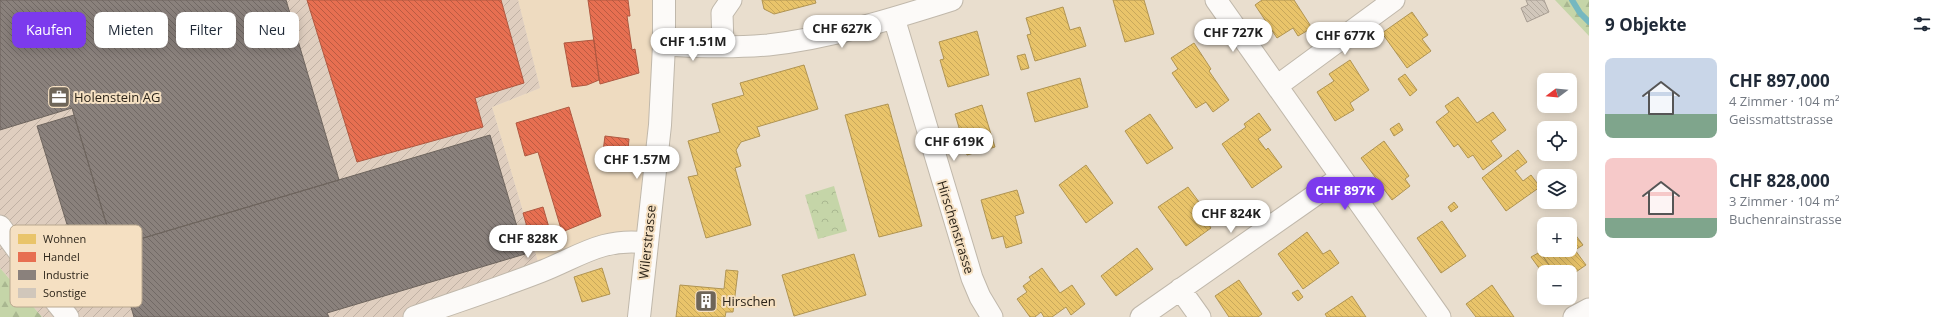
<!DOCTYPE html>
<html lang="de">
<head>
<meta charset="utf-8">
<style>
	:root { --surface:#fff; --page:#f6f6f7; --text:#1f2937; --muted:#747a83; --accent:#7c3aed }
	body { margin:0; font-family:"Open Sans",sans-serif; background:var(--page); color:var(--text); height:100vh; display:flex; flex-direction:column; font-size:15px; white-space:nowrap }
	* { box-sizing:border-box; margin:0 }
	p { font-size:13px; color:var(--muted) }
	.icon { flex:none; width:22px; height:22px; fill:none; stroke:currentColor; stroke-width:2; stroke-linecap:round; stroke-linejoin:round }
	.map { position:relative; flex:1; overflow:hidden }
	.drawer { display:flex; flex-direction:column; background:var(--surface); width:360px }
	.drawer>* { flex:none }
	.hud { position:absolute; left:12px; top:12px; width:380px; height:36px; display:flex; gap:8px }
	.needle { width:26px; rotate:254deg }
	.buttons { position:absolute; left:1537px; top:73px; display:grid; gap:8px }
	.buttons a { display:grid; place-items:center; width:40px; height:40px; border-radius:8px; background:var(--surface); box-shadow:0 2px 10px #0003; font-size:20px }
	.price { position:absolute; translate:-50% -34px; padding:0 9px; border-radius:14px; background:#fff; color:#222; font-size:13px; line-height:26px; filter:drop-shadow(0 1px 2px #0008) }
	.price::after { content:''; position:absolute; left:50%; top:24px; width:12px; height:9px; margin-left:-6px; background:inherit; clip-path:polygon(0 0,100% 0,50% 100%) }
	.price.active { background:var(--accent); color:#fff }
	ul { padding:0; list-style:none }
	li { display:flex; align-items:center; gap:12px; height:100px; padding:0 16px }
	li span { display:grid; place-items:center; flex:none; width:112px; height:80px; border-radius:8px; color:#555 }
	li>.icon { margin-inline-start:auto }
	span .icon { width:48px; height:48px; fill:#fffc; stroke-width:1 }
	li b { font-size:17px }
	h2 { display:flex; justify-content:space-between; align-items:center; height:48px; padding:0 16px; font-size:17px }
	.pill { padding:0 14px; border-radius:8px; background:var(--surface); box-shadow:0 2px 10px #0003; font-size:14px; line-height:36px }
	.pill.active { background:var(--accent); color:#fff }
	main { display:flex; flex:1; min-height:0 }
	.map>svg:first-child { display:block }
	.built { fill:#eedbc0 }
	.industrial { fill:url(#industrial-furrows) }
	.forest { fill:url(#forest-firs) }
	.park { fill:url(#park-crowns) }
	.homes { fill:url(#homes-back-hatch); stroke:#b09452 }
	.shops { fill:url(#shops-back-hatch); stroke:#af5840 }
	.industry { fill:url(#industry-back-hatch); stroke:#6e655e }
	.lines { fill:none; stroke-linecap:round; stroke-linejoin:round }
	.stream { stroke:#75b8c0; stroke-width:6 }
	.building { fill:url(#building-back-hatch); stroke:#a89e93 }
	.minor-casing { stroke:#c0b8ab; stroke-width:23 }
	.secondary-casing { stroke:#c0b8ab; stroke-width:24 }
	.minor { stroke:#fcfaf8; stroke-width:21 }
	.secondary { stroke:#fcfaf8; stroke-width:22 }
	.labels { text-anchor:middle; stroke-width:4; stroke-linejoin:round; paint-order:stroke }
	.poi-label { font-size:13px; fill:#2c2419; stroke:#f5e0c2; text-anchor:start }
	.street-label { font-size:13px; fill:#2c2419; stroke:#f5e0c2 }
	.key { fill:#f5e0c2; stroke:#b9a88f; stroke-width:1 }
	.key-label { font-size:11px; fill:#2c2419 }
</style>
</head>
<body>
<main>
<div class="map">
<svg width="1589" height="317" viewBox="0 0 1589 317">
	<defs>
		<pattern id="industrial-furrows" width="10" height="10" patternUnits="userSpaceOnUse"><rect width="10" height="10" fill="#dfcebf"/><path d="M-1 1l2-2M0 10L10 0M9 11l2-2" fill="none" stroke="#c0b1a4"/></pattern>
		<pattern id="forest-firs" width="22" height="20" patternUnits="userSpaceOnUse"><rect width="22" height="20" fill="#c5d5a8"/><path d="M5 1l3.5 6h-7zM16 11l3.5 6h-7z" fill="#a9b790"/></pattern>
		<pattern id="park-crowns" width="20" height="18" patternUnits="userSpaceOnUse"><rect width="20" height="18" fill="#c5d5a8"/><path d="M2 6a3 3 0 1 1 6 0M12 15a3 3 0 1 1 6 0" fill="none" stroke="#a9b790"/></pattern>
		<pattern id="homes-back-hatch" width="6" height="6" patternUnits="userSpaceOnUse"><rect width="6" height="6" fill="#e9c46a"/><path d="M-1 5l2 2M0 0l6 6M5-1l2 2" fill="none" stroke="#c8a85b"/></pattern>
		<pattern id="shops-back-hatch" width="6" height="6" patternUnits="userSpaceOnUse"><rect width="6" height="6" fill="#e76f51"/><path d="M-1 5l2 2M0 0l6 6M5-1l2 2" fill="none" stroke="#bb5b42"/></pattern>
		<pattern id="industry-back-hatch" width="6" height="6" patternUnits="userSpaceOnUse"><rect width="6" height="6" fill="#8a817c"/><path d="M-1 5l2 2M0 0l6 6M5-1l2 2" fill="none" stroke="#716965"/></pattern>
		<pattern id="building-back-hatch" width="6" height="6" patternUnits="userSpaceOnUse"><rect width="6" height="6" fill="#d1c7bb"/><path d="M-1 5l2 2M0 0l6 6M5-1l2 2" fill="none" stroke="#b4aba0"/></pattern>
	</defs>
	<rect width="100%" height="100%" fill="#e9dece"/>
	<path class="built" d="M518,0H664L647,243L541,272L492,107L540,88Z"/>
	<path class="industrial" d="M0,0H518L540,88L492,107L541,272L414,317H42L0,268Z"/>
	<path class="forest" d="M1555,0H1589V36Z
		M0,268L42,317H0Z"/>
	<path class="park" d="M834,186L847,231L818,239L805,195Z"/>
	<path class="homes" d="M762,0H815L816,3L774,14L764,9Z
		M1113,0H1144L1154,34L1125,42Z
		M1262,0H1294L1312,28L1298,36L1293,28L1277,38L1255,5Z
		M1063,7L1070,30L1080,27L1086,46L1035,61L1027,35L1031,34L1026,18Z
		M1412,12L1428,35L1422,39L1431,51L1407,68L1382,33Z
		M977,31L989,75L948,87L940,60L944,59L939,42Z
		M1194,43L1211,69L1209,71L1229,100L1213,112L1206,102L1196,108L1172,73L1178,69L1171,58Z
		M1025,54L1029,68L1021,70L1017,56Z
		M1350,60L1369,90L1350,103L1354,110L1335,121L1317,92L1334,81L1329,74Z
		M804,65L818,109L757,127L760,136L741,142L736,150L741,166L735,168L751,225L706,238L688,177L698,175L688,141L720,132L712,104L744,95L740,83Z
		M1405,74L1417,90L1410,96L1398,79Z
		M1080,78L1088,107L1035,122L1027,93Z
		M1458,97L1477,123L1493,112L1506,130L1491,141L1502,156L1483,170L1473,155L1468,158L1458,144L1454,147L1436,122L1449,112L1445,106Z
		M888,104L922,226L879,237L845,115Z
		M982,105L995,147L967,155L955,114Z
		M1259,113L1271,130L1258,139L1266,150L1268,148L1282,167L1252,188L1222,144L1246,127L1244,124Z
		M1150,114L1173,148L1147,164L1125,131Z
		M1399,123L1403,130L1394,136L1390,129Z
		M1384,141L1409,176L1405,179L1410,186L1392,200L1361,158Z
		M1518,150L1527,162L1515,171L1523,181L1531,175L1540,187L1506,211L1482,178Z
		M1086,165L1113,203L1086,223L1059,185Z
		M1188,187L1199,202L1195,205L1211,228L1186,246L1158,207Z
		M1017,190L1024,213L1015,216L1022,243L1006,248L1003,236L992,239L981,200Z
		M1454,202L1458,207L1451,212L1448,207Z
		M1442,221L1466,256L1441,273L1417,238Z
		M1571,229L1583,245L1575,250L1586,265L1570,276V272H1554L1540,252L1544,248V250H1570Z
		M1307,232L1323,254L1330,250L1339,263L1303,289L1278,254Z
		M1137,248L1153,269L1116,296L1101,276Z
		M1540,252L1554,272H1544V275L1531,257Z
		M854,254L866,295L794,316L782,275Z
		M602,268L610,294L582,302L574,277Z
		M1042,268L1060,293L1072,285L1085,304L1071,315L1066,307L1052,317H1044L1041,312L1035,317H1030L1017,299L1027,292L1023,286L1031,280L1029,277Z
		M726,270L738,271L733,312H726L725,317H676L680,285L724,289Z
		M1239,280L1262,314L1258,317H1229L1215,296Z
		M1492,285L1514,317H1476L1466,304Z
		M1298,290L1303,297L1298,301L1292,293Z
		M1352,296L1366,317H1327L1325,314Z"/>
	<path class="shops" d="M307,0H501L524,83L475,98L483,127L357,162Z
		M588,0H628L630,16H627L632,50L635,49L639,73L600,84Z
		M594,40L599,80L587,85L572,87L564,43Z
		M569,107L601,216L562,232L538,152L525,156L516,123Z
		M605,136L629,139L626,170L601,167Z
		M543,207L552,238L532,244L523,213Z"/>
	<path class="industry" d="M0,0H286L339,180L113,247L72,108L0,130Z
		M74,115L114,249L91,256L82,227L69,231L37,126Z
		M490,135L525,254L327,313L329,317H134L113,247Z"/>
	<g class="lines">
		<path class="stream" d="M1572,0L1580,13L1589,22"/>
	</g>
	<path class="building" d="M1526,0H1544L1549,12L1527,22L1521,8L1528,5Z"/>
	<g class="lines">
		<g class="minor-casing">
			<path id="minor" d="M1216,0L1440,317
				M894,18L972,278L980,297L992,317
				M664,45C698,47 734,48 768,45C831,38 892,19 952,0
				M723,46L722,13L731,0
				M1277,86L1394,0
				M0,226L44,287L68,317
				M1180,289L1200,317
				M414,317C456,302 499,288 540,272C579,257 602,237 647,243
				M1141,317L1341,177
				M1574,317L1589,309"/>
		</g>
		<g class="secondary-casing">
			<path id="secondary" d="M639,317L660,125L664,45V0"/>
		</g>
		<use href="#minor" class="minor"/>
		<use href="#secondary" class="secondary"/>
	</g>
	<defs>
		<g id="office-square" transform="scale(1.15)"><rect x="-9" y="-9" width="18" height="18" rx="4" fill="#6e6558" stroke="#f5e0c2"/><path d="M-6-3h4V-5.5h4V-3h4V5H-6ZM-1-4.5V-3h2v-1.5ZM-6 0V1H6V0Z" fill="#fff"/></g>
		<g id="building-square" transform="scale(1.15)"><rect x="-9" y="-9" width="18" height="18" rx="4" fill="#6e6558" stroke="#f5e0c2"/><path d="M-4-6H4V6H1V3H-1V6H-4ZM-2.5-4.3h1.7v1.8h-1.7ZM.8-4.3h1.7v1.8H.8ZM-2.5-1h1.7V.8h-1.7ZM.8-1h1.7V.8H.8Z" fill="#fff"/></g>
	</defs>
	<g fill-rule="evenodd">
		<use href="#office-square" x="59" y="97"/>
		<use href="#building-square" x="706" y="301"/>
	</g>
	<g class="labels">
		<g class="poi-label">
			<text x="74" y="102">Holenstein AG</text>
			<text x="722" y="306">Hirschen</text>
		</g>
		<g class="street-label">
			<text transform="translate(956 227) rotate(73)" y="5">Hirschenstrasse</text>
			<text transform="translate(647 242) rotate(-84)" y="5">Wilerstrasse</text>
		</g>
	</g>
	<rect x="10" y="225" width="132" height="82" rx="6" class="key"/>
	<rect x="18" y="234" width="18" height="10" fill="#e9c46a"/>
	<rect x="18" y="252" width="18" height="10" fill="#e76f51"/>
	<rect x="18" y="270" width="18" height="10" fill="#8a817c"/>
	<rect x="18" y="288" width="18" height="10" fill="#d1c7bb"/>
	<g class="key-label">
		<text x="43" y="243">Wohnen</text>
		<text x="43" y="261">Handel</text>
		<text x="43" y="279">Industrie</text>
		<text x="43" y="297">Sonstige</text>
	</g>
</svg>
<div class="buttons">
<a><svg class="needle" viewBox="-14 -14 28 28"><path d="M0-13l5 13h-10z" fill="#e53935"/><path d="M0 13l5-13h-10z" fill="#747a83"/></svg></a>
<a><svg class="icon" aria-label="locate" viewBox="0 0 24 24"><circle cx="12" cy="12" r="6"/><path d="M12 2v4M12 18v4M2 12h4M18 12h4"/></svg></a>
<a><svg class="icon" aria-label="layers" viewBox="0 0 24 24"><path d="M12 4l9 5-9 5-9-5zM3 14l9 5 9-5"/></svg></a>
<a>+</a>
<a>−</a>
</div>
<b class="price" style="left:842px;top:49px">CHF 627K</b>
<b class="price" style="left:1233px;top:53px">CHF 727K</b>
<b class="price" style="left:1345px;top:56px">CHF 677K</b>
<b class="price" style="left:693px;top:62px">CHF 1.51M</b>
<b class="price" style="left:954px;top:162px">CHF 619K</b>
<b class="price" style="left:637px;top:180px">CHF 1.57M</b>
<b class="price active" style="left:1345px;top:211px">CHF 897K</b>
<b class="price" style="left:1231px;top:234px">CHF 824K</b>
<b class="price" style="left:528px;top:259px">CHF 828K</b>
<div class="hud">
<a class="pill active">Kaufen</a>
<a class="pill">Mieten</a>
<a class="pill">Filter</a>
<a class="pill">Neu</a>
</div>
</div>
<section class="drawer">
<h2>9 Objekte<svg class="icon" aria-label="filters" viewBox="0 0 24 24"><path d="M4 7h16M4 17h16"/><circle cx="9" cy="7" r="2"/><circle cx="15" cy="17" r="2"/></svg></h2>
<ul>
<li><span style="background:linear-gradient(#c9d6e8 70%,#7fa58c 0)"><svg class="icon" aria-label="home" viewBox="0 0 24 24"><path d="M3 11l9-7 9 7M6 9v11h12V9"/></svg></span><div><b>CHF 897,000</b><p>4 Zimmer · 104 m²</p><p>Geissmattstrasse</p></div></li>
<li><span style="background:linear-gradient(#f6c9c9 75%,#7fa58c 0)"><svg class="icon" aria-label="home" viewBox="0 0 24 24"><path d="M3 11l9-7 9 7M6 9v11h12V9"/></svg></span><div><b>CHF 828,000</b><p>3 Zimmer · 104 m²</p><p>Buchenrainstrasse</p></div></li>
</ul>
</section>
</main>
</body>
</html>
